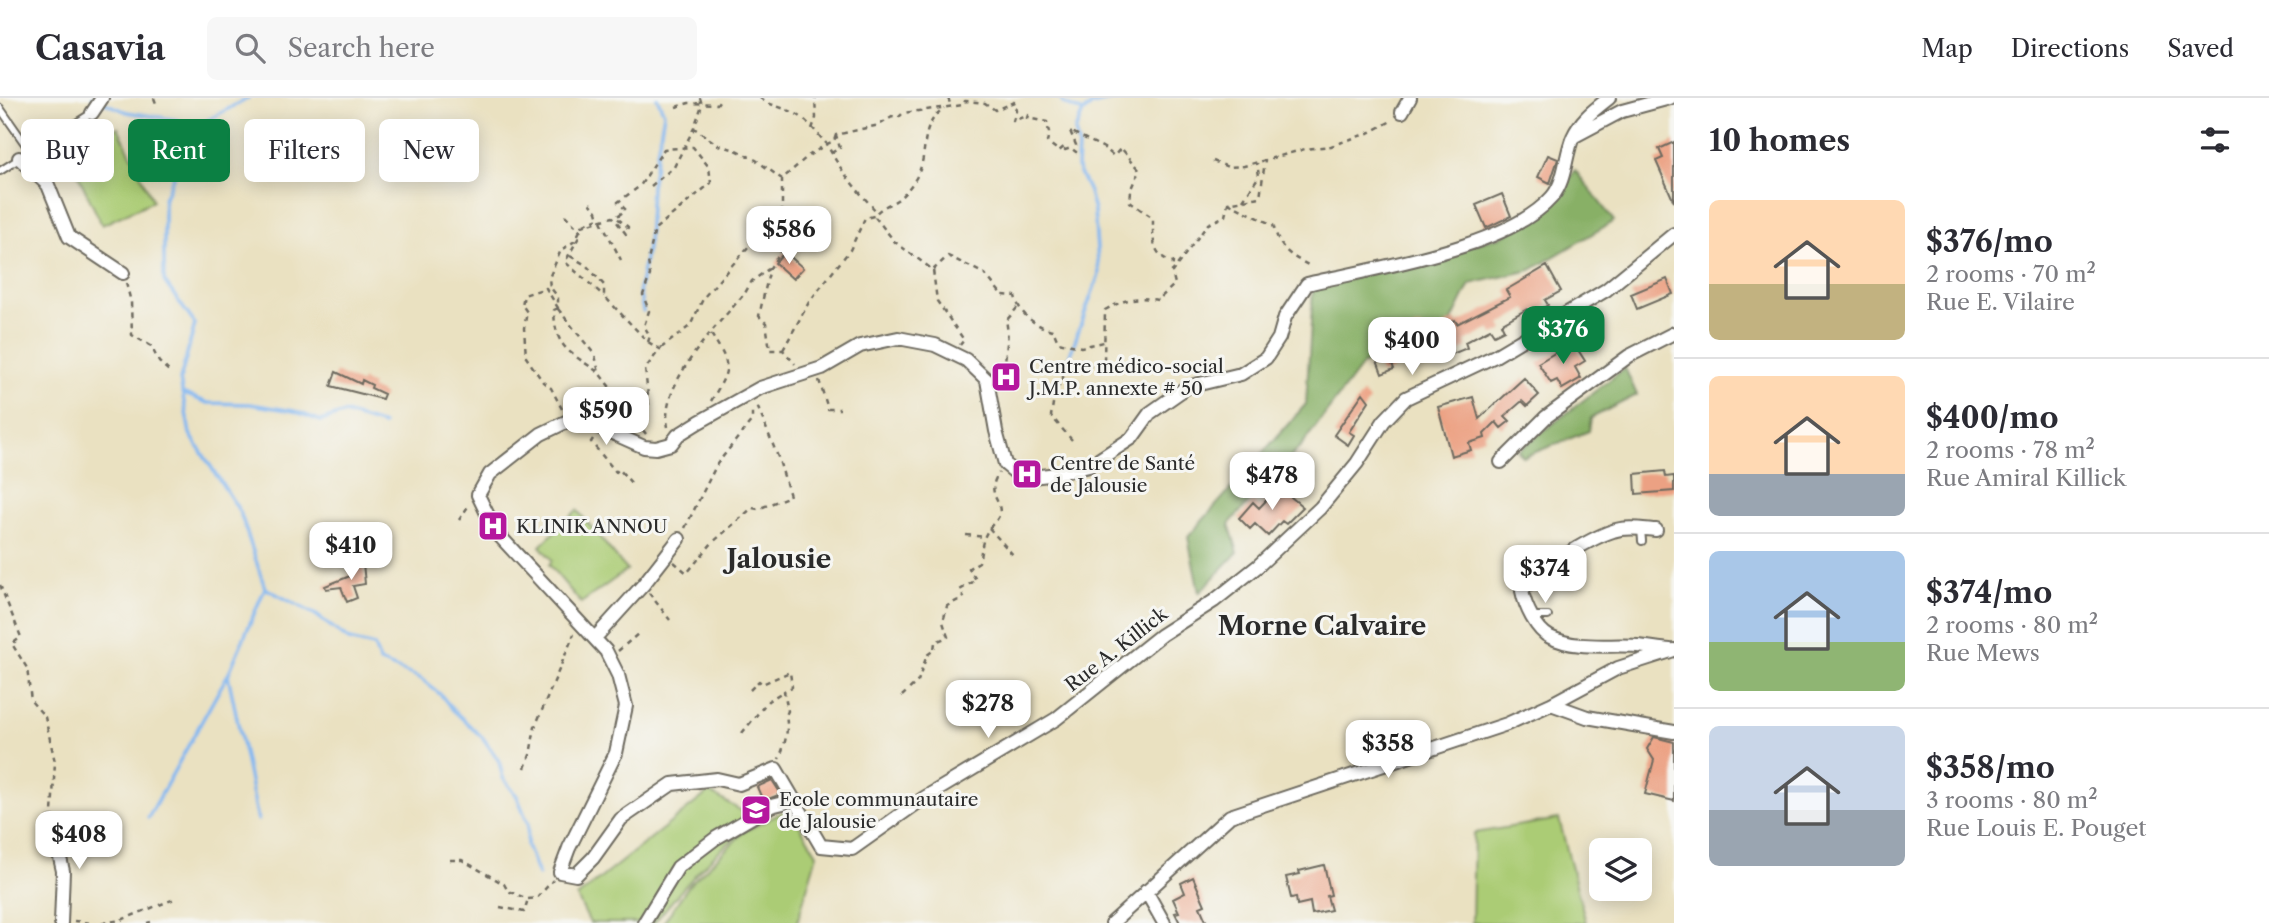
<!DOCTYPE html>
<html lang="en">
<head>
<meta charset="utf-8">
<style>
	:root { --surface:#fff; --page:#f7f7f7; --text:#2b2b33; --muted:#7c7c81; --line:#e1e1e2; --accent:#0b8043 }
	body { margin:0; font-family:"Libre Caslon Text",serif; background:var(--page); color:var(--text); height:100vh; display:flex; flex-direction:column; font-size:26px; white-space:nowrap }
	* { box-sizing:border-box; margin:0 }
	p { font-size:23px; color:var(--muted) }
	.icon { flex:none; width:38px; height:38px; fill:none; stroke:currentColor; stroke-width:2; stroke-linecap:round; stroke-linejoin:round }
	.map { position:relative; flex:1; overflow:hidden }
	.details { display:flex; flex-direction:column; background:var(--surface); width:595px }
	.details>* { flex:none }
	.banner { position:absolute; left:21px; top:21px; width:665px; height:63px; display:flex; gap:14px }
	.tools { position:absolute; left:1589px; top:740px; display:grid; gap:14px }
	.tools a { display:grid; place-items:center; width:63px; height:63px; border-radius:10px; background:var(--surface); box-shadow:0 4px 18px #0003; font-size:35px }
	.price { position:absolute; translate:-50% -60px; padding:0 16px; border-radius:14px; background:#fff; color:#222; font-size:23px; line-height:46px; filter:drop-shadow(0 2px 4px #0008) }
	.price::after { content:''; position:absolute; left:50%; top:42px; width:21px; height:16px; margin-left:-10px; background:inherit; clip-path:polygon(0 0,100% 0,50% 100%) }
	.price.current { background:var(--accent); color:#fff }
	ul { padding:0; list-style:none }
	li { display:flex; align-items:center; gap:21px; height:175px; padding:0 35px }
	li+li { border-top:2px solid var(--line) }
	li span { display:grid; place-items:center; flex:none; width:196px; height:140px; border-radius:10px; color:#555 }
	li>.icon { margin-inline-start:auto }
	span .icon { width:84px; height:84px; fill:#fffc; stroke-width:1 }
	li b { font-size:30px }
	h2 { display:flex; justify-content:space-between; align-items:center; height:84px; padding:0 35px; font-size:30px }
	.chip { padding:0 24px; border-radius:10px; background:var(--surface); box-shadow:0 4px 18px #0003; font-size:24px; line-height:63px }
	.chip.current { background:var(--accent); color:#fff }
	header { display:flex; align-items:center; gap:42px; box-sizing:border-box; height:98px; padding:0 35px; background:var(--surface); border-bottom:2px solid var(--line) }
	header strong { font-size:33px }
	nav { display:flex; gap:38px; margin-inline-start:auto; font-size:24px }
	.search { width:490px; height:63px; background:var(--page); display:flex; align-items:center; gap:18px; box-sizing:border-box; padding:0 24px; border-radius:10px; color:var(--muted); font-size:26px }
	main { display:flex; flex:1; min-height:0 }
	.map>svg:first-child { display:block }
	.green { fill:#abcc75; stroke:#6b7c50; stroke-width:2 }
	.forest { fill:#88b066; stroke:#5a6e48; stroke-width:2 }
	.lines { fill:none; stroke-linecap:round; stroke-linejoin:round }
	.stream { stroke:#82b7f1; stroke-width:3.5 }
	.building { fill:#eca183 }
	.lane-casing { stroke:#6e6b60; stroke-width:10 }
	.street-casing { stroke:#6e6b60; stroke-width:16 }
	.path { stroke:#6e6b60; stroke-width:2.5; stroke-dasharray:5 5; stroke-linecap:butt }
	.lane { stroke:#fff; stroke-width:6 }
	.street { stroke:#fff; stroke-width:12 }
	.labels { text-anchor:middle; stroke-width:6; stroke-linejoin:round; paint-order:stroke }
	.poi-label { font-size:19px; fill:#2b2b2b; stroke:#f6f6f2; text-anchor:start }
	.street-label { font-size:19px; fill:#2b2b2b; stroke:#f6f6f2 }
	.district-label { font-size:26px; font-weight:bold; fill:#2b2b2b; stroke:#f6f6f2 }
</style>
</head>
<body>
<header>
<strong>Casavia</strong>
<div class="search"><svg class="icon" aria-label="search" viewBox="0 0 24 24"><circle cx="10" cy="10" r="6"/><path d="M15 15l6 6"/></svg>Search here</div>
<nav><a>Map</a><a>Directions</a><a>Saved</a></nav>
</header>
<main>
<div class="map">
<svg width="1674" height="825" viewBox="0 0 1674 825">
	<rect width="100%" height="100%" fill="#f6f6f2"/>
	<filter id="ink" filterUnits="userSpaceOnUse"><feTurbulence type="fractalNoise" baseFrequency=".0143" numOctaves="2"/><feDisplacementMap in="SourceGraphic" scale="14" xChannelSelector="R" yChannelSelector="G"/><feConvolveMatrix kernelMatrix="1 2 1 2 8 2 1 2 1" color-interpolation-filters="sRGB"/></filter>
	<filter id="wash" filterUnits="userSpaceOnUse"><feTurbulence type="fractalNoise" baseFrequency=".00686" numOctaves="4" result="noise"/><feDisplacementMap in="SourceGraphic" scale="28" xChannelSelector="R" yChannelSelector="G"/><feGaussianBlur stdDeviation="1.57" result="paint"/><feColorMatrix in="noise" values="0 0 0 0 0 0 0 0 0 0 0 0 0 0 0 0 0 1.4 0 .05"/><feComposite in="paint" operator="in"/></filter>
	<g filter="url(#wash)">
		<rect width="100%" height="100%" fill="#eae1c1"/>
		<path class="green" d="M118,29L153,103L102,127L67,54Z
			M577,412L627,472L581,505L549,467L552,462L540,448Z
			M709,694L759,723C717,748 685,787 654,825H590L577,799Z
			M789,711L817,756L797,825H663L690,786L745,733Z
			M1559,721L1586,825H1472L1474,735Z"/>
		<path class="forest" d="M1575,72L1614,123L1531,172L1470,186L1448,231L1363,266L1301,348L1229,426L1238,454L1199,495L1188,439L1306,306L1313,191L1500,139L1548,111Z
			M1625,270L1637,297L1591,320L1589,333L1523,359L1518,353Z"/>
		<g class="lines">
			<path class="stream" d="M93,0L127,14L178,22L195,29L164,101V183L195,226L180,282L190,336L240,414L265,490L316,517L349,542L374,548L380,564L420,580L441,597L452,611L483,640L499,663L503,680L517,698L528,726L527,747L538,777
				M1060,0L1063,5L1083,14L1092,7L1121,0
				M195,29L248,0
				M643,213L639,192L648,145L651,88L664,15L657,0
				M1067,265L1099,176L1094,113L1089,94L1077,69L1078,47L1075,33L1083,14
				M182,295L208,305L250,306L294,313L321,323L345,315L383,327
				M148,720L227,578
				M258,722L228,577L265,490"/>
		</g>
		<g id="blocks">
			<path class="building" d="M1674,44V104L1656,63L1663,60L1659,51Z
				M1548,57L1558,61L1550,85L1538,79Z
				M1502,96L1511,118L1486,130L1476,107Z
				M785,154L803,170L793,181L775,165Z
				M1547,168L1561,193L1545,202L1548,207L1531,217L1527,211L1501,226L1504,232L1494,237L1490,231L1465,244L1467,250L1445,259L1437,241L1447,236L1443,228L1455,222L1457,226L1510,199L1506,192Z
				M1667,181L1673,196L1637,211L1631,196Z
				M1421,228L1430,252L1392,266L1394,271L1382,276L1371,246Z
				M1573,244L1585,263L1575,269L1581,280L1562,291L1557,282L1551,285L1538,265Z
				M336,274L361,286L362,282L372,287L371,290L384,296L382,301L331,288Z
				M1524,280L1539,297L1527,308L1522,303L1505,318L1510,323L1501,330L1496,324L1484,336L1485,340L1469,345L1471,352L1451,358L1438,309L1473,299L1479,321Z
				M1363,295L1369,303L1349,334L1354,337L1348,347L1334,337Z
				M1665,373L1666,379L1674,378V393L1636,396L1635,376Z
				M1279,389L1303,409L1286,426L1282,423L1268,438L1255,426L1250,431L1239,420L1253,404L1259,410Z
				M363,465L365,486L353,488L357,500L347,504L341,489L326,491L325,488L350,478L349,466Z
				M1654,639L1674,644V703L1645,696L1654,662L1647,651Z
				M772,682L781,696L763,703L757,689Z
				M1324,767L1331,797L1327,798L1331,812L1312,816L1310,804L1297,807L1296,799L1291,800L1286,779L1300,776L1299,773Z
				M1193,779L1205,807L1200,809L1207,825H1180L1175,815L1179,814L1173,801L1185,795L1181,785Z"/>
		</g>
	</g>
	<g filter="url(#ink)">
		<use href="#blocks" fill-opacity="0" stroke="#6e6b60" stroke-width="2"/>
		<g class="lines">
			<g class="lane-casing">
				<path id="lane" d="M0,10L30,53
					M0,73L92,15
					M1641,431L1642,443
					M1533,518H1548"/>
			</g>
			<g class="street-casing">
				<path id="street" d="M1609,0C1594,12 1581,21 1573,39C1565,57 1566,83 1552,99C1508,150 1373,170 1307,186L1285,219L1279,240L1266,260L1241,276L1187,289L1150,315L1132,340L1089,368L1049,377L1022,380L1005,366L996,333L987,282L966,262L935,247L898,240L860,248L822,270L760,290L699,324L678,337L671,346L656,350L644,349L581,321L570,322L541,336L490,376L478,397L496,434L606,553L618,577L626,608L616,655L569,750L560,774L576,777L593,760L621,721L672,686L717,681L739,686L776,671L821,748L852,751L924,700L1056,621L1161,537L1214,503L1258,468L1320,410L1357,365L1384,323L1406,300L1495,258L1606,192L1674,136
					M1402,14L1410,0
					M92,15L102,0
					M1573,39L1622,13L1670,0
					M19,60L48,87L69,139L123,175
					M1501,364L1546,319L1629,258L1674,235
					M1656,432C1643,431 1625,428 1613,433C1588,441 1537,473 1522,493C1525,508 1536,532 1550,539C1576,552 1609,546 1637,548C1648,549 1659,551 1670,552
					M595,540L643,487L679,441
					M1551,606L1587,619L1674,634
					M52,725L63,773L61,825
					M1146,793L1164,825
					M644,825L678,769L716,740L771,708L795,702
					M1112,825L1230,718L1507,626L1551,606L1618,570L1674,552"/>
			</g>
			<path class="path" d="M154,0L157,8
				M700,0L702,7L694,30L718,47L736,52L756,62L782,81
				M760,0C772,9 785,9 798,17C809,24 818,37 827,46L808,58L782,81V128L784,148L770,170L759,218L766,225L770,252H783L795,266
				M948,0L951,8
				M676,9L689,5L717,6L721,0
				M812,31L816,20L815,0
				M836,37L834,43L827,46C840,73 857,92 877,114
				M831,55L840,50L836,37L879,27L892,19L898,20L903,15L963,7L965,3L985,5L995,12L1014,4L1016,13L1013,23L1028,17L1027,20L1047,24L1049,35L1047,44L1059,53L1065,48V52L1071,50L1076,54V47L1070,33L1104,50L1114,58L1121,50L1140,72L1131,93L1130,104L1153,120C1153,139 1151,158 1173,164L1172,174
				M1213,63L1228,69L1244,68L1305,51L1331,48L1371,34L1393,22
				M651,88L674,69L694,30
				M1243,102L1259,78L1257,65
				M1228,105L1273,127C1281,152 1287,156 1310,168
				M565,117L581,134
				M875,119L895,144L933,172L937,203L964,242L960,247
				M601,123L621,162
				M584,126L599,120L597,113L590,105
				M579,139L565,164L604,198
				M570,158L586,167L604,187V198L648,244L660,251L645,271L649,307L631,329
				M933,172L948,158L985,176L1002,197L1015,198C1019,216 1036,229 1053,232L1058,244L1081,249L1104,244
				M126,185L131,204L132,237L151,248L159,264L170,274
				M558,210L554,212C555,252 570,253 599,275
				M558,211L595,257L599,275L646,336
				M711,236C732,269 731,269 711,303
				M661,250L690,228L704,199L749,148L782,139
				M783,252L809,204L850,152L865,120L874,118C879,110 889,107 897,102C904,97 914,85 918,76C929,54 918,29 944,10
				M996,276L1005,269C1005,253 1010,238 1006,223L1017,210
				M819,282L828,311H840
				M562,311L551,290L543,284L526,259L524,230L527,214L522,207L524,197L546,190L558,210V199L550,189L549,180L561,152L575,143L582,128L613,119L626,136L628,129L616,119L626,112L618,104L640,88L664,51L693,49L709,69L711,85L655,131L648,163L650,177L643,197L649,213L644,228L650,238L648,244
				M668,329C659,284 718,227 745,195L752,183L770,170
				M593,341L591,344L616,374L619,371L633,387
				M1072,342L1051,318L1055,293L1063,282V261L1075,272L1104,264L1105,212C1126,201 1134,198 1158,202L1175,186L1172,174L1208,126L1225,118L1228,105L1260,99L1265,63
				M459,422L469,407
				M685,430L717,366L752,322V310
				M989,430L1014,458
				M966,437L985,439
				M674,464L687,475L712,445L752,410L758,411L790,398L778,359L756,305
				M0,487L21,539L12,546L27,570L31,603L45,619L55,664L52,715
				M649,495L670,522
				M618,553L638,536
				M750,592L759,583L762,586L790,574L792,589L784,593L788,613L786,617C789,633 785,646 779,661
				M902,598L918,583L927,557L934,552L935,544L948,539L943,524L947,508L964,499L960,492L976,482L969,470L979,464C982,452 981,442 989,431C991,427 997,423 999,418C1004,403 984,396 999,375
				M742,635L768,603L784,593
				M525,670L530,657L535,629L574,536
				M450,762H462L504,786L508,793L528,801L537,800L553,782
				M500,809L524,814L528,801
				M74,823L91,825
				M102,825L121,822L177,800
				M147,825L151,824"/>
			<use href="#lane" class="lane"/>
			<use href="#street" class="street"/>
		</g>
	</g>
	<defs>
		<g id="hospital-square" transform="scale(1.575)"><rect x="-9" y="-9" width="18" height="18" rx="4" fill="#b5179e" stroke="#f6f6f2"/><path d="M-5-5h3v3.5h4V-5h3V5h-3V1.5h-4V5h-3Z" fill="#fff"/></g>
		<g id="school-square" transform="scale(1.575)"><rect x="-9" y="-9" width="18" height="18" rx="4" fill="#b5179e" stroke="#f6f6f2"/><path d="M0-5L7-2L0 1L-7-2ZM-4 1L0 2.5L4 1V4Q0 6-4 4Z" fill="#fff"/></g>
	</defs>
	<g fill-rule="evenodd">
		<use href="#hospital-square" x="1006" y="279"/>
		<use href="#hospital-square" x="1027" y="376"/>
		<use href="#hospital-square" x="493" y="428"/>
		<use href="#school-square" x="756" y="712"/>
	</g>
	<g class="labels">
		<g class="poi-label">
			<text x="1029" y="275">Centre médico-social<tspan x="1029" dy="22">J.M.P. annexte # 50</tspan></text>
			<text x="1050" y="372">Centre de Santé<tspan x="1050" dy="22">de Jalousie</tspan></text>
			<text x="516" y="435">KLINIK ANNOU</text>
			<text x="779" y="708">Ecole communautaire<tspan x="779" dy="22">de Jalousie</tspan></text>
		</g>
		<g class="street-label">
			<text transform="translate(1116 551) rotate(-38)" y="7">Rue A. Killick</text>
		</g>
		<g class="district-label">
			<text x="779" y="470">Jalousie</text>
			<text x="1322" y="537">Morne Calvaire</text>
		</g>
	</g>
</svg>
<div class="tools">
<a><svg class="icon" aria-label="layers" viewBox="0 0 24 24"><path d="M12 4l9 5-9 5-9-5zM3 14l9 5 9-5"/></svg></a>
</div>
<b class="price" style="left:789px;top:168px">$586</b>
<b class="price current" style="left:1563px;top:268px">$376</b>
<b class="price" style="left:1412px;top:279px">$400</b>
<b class="price" style="left:606px;top:349px">$590</b>
<b class="price" style="left:1272px;top:414px">$478</b>
<b class="price" style="left:351px;top:484px">$410</b>
<b class="price" style="left:1545px;top:507px">$374</b>
<b class="price" style="left:988px;top:642px">$278</b>
<b class="price" style="left:1388px;top:682px">$358</b>
<b class="price" style="left:79px;top:773px">$408</b>
<div class="banner">
<a class="chip">Buy</a>
<a class="chip current">Rent</a>
<a class="chip">Filters</a>
<a class="chip">New</a>
</div>
</div>
<section class="details">
<h2>10 homes<svg class="icon" aria-label="filters" viewBox="0 0 24 24"><path d="M4 7h16M4 17h16"/><circle cx="9" cy="7" r="2"/><circle cx="15" cy="17" r="2"/></svg></h2>
<ul>
<li><span style="background:linear-gradient(#ffd9b3 60%,#c2b280 0)"><svg class="icon" aria-label="home" viewBox="0 0 24 24"><path d="M3 11l9-7 9 7M6 9v11h12V9"/></svg></span><div><b>$376/mo</b><p>2 rooms · 70 m²</p><p>Rue E. Vilaire</p></div></li>
<li><span style="background:linear-gradient(#ffd9b3 70%,#9aa5b1 0)"><svg class="icon" aria-label="home" viewBox="0 0 24 24"><path d="M3 11l9-7 9 7M6 9v11h12V9"/></svg></span><div><b>$400/mo</b><p>2 rooms · 78 m²</p><p>Rue Amiral Killick</p></div></li>
<li><span style="background:linear-gradient(#a9c7e8 65%,#8fb573 0)"><svg class="icon" aria-label="home" viewBox="0 0 24 24"><path d="M3 11l9-7 9 7M6 9v11h12V9"/></svg></span><div><b>$374/mo</b><p>2 rooms · 80 m²</p><p>Rue Mews</p></div></li>
<li><span style="background:linear-gradient(#c9d6e8 60%,#9aa5b1 0)"><svg class="icon" aria-label="home" viewBox="0 0 24 24"><path d="M3 11l9-7 9 7M6 9v11h12V9"/></svg></span><div><b>$358/mo</b><p>3 rooms · 80 m²</p><p>Rue Louis E. Pouget</p></div></li>
</ul>
</section>
</main>
</body>
</html>
